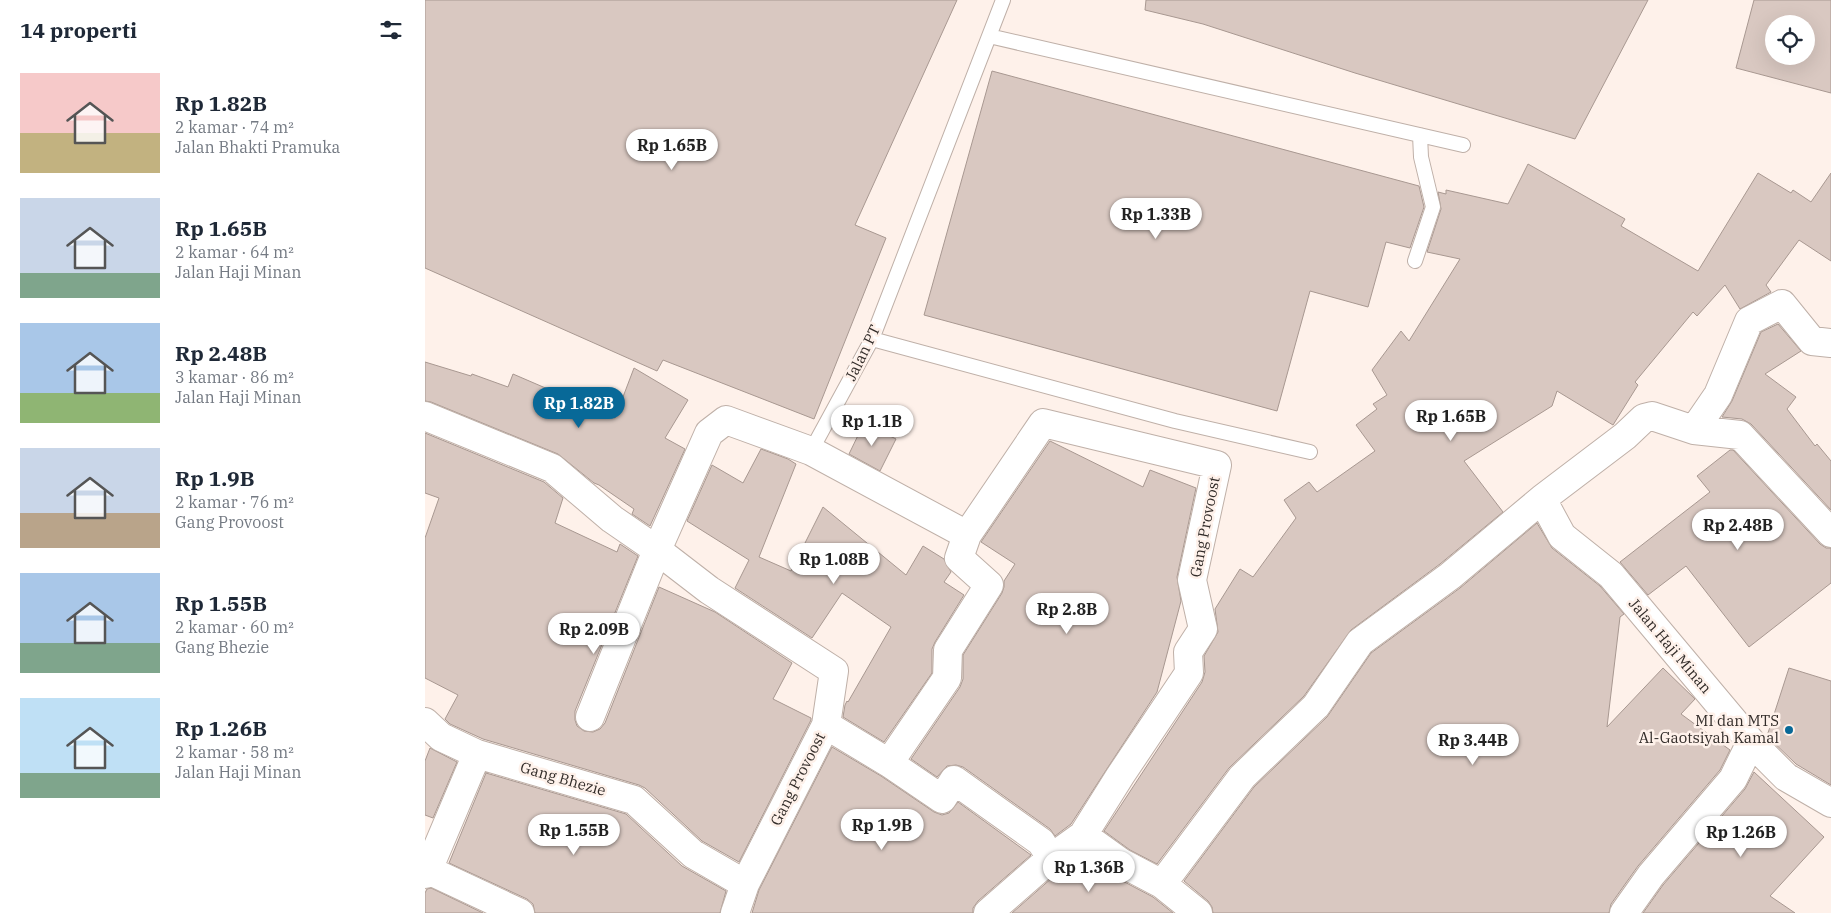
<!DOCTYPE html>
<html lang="id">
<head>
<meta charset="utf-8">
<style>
	:root { --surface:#fff; --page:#f6f6f7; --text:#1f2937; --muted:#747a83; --accent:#086998 }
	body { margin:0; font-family:"IBM Plex Serif",serif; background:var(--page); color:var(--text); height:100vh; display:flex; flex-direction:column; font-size:19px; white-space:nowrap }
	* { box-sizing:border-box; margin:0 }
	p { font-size:16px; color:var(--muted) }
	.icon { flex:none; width:28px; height:28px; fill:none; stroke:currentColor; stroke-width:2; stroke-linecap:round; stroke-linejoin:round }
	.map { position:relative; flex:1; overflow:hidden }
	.panel { display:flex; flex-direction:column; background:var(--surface); width:425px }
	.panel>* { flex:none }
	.fabs { position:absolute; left:1340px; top:15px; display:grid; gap:10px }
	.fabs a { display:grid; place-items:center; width:50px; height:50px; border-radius:50%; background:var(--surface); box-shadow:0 5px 20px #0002; font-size:25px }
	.price { position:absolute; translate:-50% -42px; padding:0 11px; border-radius:18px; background:#fff; color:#222; font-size:16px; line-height:32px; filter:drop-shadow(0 1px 2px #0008) }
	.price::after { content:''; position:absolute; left:50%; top:30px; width:15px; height:11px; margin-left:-8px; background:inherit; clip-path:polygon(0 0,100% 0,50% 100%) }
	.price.active { background:var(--accent); color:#fff }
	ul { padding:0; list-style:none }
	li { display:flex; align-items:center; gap:15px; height:125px; padding:0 20px }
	li span { display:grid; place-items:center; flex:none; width:140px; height:100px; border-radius:0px; color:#555 }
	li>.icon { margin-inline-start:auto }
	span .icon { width:60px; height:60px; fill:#fffc; stroke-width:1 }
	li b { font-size:21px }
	h2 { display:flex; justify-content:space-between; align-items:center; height:60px; padding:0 20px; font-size:21px }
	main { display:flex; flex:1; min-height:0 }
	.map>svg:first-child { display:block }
	.building { fill:#d9c8c1; stroke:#a89891; fill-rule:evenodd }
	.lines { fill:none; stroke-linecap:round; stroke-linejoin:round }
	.lane-casing { stroke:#bfb0a8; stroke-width:16 }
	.street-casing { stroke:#bfb0a8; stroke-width:30 }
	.lane { stroke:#fff; stroke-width:14 }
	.street { stroke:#fff; stroke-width:28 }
	.poi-dot { fill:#086998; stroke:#fef1ea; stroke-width:2 }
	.labels { text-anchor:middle; stroke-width:5; stroke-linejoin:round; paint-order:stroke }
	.street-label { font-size:15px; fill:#322c29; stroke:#fef1ea }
	.poi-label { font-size:15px; fill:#322c29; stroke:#fef1ea; text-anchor:end }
</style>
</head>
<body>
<main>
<section class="panel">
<h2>14 properti<svg class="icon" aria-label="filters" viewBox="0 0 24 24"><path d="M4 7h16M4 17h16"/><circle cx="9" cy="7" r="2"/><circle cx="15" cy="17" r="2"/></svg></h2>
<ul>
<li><span style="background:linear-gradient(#f6c9c9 60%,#c2b280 0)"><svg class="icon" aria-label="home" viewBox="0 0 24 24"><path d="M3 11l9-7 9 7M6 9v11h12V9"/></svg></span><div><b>Rp 1.82B</b><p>2 kamar · 74 m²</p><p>Jalan Bhakti Pramuka</p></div></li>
<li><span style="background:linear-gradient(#c9d6e8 75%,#7fa58c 0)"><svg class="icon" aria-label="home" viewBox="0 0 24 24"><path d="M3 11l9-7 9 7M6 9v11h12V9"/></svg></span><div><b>Rp 1.65B</b><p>2 kamar · 64 m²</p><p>Jalan Haji Minan</p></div></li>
<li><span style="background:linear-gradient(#a9c7e8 70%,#8fb573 0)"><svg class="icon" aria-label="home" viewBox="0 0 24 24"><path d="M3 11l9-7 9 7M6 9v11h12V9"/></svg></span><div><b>Rp 2.48B</b><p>3 kamar · 86 m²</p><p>Jalan Haji Minan</p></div></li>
<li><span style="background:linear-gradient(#c9d6e8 65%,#b9a48a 0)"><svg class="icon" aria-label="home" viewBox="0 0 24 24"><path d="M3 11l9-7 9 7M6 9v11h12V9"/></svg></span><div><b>Rp 1.9B</b><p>2 kamar · 76 m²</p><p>Gang Provoost</p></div></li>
<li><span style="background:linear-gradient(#a9c7e8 70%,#7fa58c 0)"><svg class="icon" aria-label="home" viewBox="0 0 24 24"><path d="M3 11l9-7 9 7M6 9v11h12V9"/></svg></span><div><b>Rp 1.55B</b><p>2 kamar · 60 m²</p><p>Gang Bhezie</p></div></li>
<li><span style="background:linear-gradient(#bfe0f5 75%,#7fa58c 0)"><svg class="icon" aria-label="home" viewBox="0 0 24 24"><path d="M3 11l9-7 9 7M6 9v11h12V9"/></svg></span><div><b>Rp 1.26B</b><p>2 kamar · 58 m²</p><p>Jalan Haji Minan</p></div></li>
</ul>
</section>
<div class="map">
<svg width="1406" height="913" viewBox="0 0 1406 913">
	<rect width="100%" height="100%" fill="#fef1ea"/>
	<path class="building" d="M0,0H532L430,225L461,238L389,419L238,360L232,371L0,268Z
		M721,0H1223L1150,139L930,73L778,24L720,10Z
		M1329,0H1406V93L1311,68ZM1349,24H1381V56H1349Z
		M567,71L994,186L999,207L985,248L961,242L943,307L885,291L852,411L499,315Z
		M1103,164L1200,219L1196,226L1273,271L1333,173L1366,193L1368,190L1386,202L1406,173V261L1374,240L1341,285L1346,292L1315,309L1300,285L1272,316L1268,312L1210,382L1213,385L1188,425L1132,391L1127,406L1039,461L1078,512L1015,564L926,630L879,696L804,768L732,864L705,850L679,831L777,682L780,672L779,656L793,632L790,609L815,569L828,577L871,518L859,500L884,482L892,492L950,451L931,425L952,409L948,404L962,395L947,370L976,331L984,341L1035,259L1002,252L1016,209L1013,192L1021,194V190L1083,204Z
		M1353,324L1376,351L1340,374L1371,397L1362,409L1390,446L1392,444L1406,461V510L1326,424L1317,419L1297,417L1307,401L1336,332Z
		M0,362L46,376L47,374L83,387L88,374L190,418L209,368L263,400L240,438L260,449L225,526L207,514L209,509L174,485L169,483L133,454L6,402L0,401Z
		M439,423L471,439L455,471L424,454Z
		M0,433L119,482L138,498L130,523L192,552L195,544L213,556L150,711V720L152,726L159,731L168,732L175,729L180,723L234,587L290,612L367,663L348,699L386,718V720L314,862L277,841L220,788L214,785L58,739L25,724L20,719L33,695L0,678V538L14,498L0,493Z
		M625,441L718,487L725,470L771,488L752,577L756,601L732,692L646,824L630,836L625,829L538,767L531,765L522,766L512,777L486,759L535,687L538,679V655L577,593L579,587V581L590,564L556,542Z
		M336,449L363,459L371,464L334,557L366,571L398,507L481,575L498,546L519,559L526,572L519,582L539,595L510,642L507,649V673L459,742L418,717L420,705L422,701L423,702L466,627L417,593L387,638L310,588L324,560L262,521L287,465L318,483Z
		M1305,450H1308L1395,544L1401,548H1406V583L1324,647L1261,566L1223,595L1195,562L1285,492L1272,476Z
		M1112,523L1127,548L1175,586L1199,614L1195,617L1182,727L1238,668L1270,699L1256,714L1305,750L1295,770L1213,866L1186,904L1184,913H788L787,907L783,901L759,881L829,787L902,717L946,653L1035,588Z
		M1364,668L1406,681V785L1371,764L1342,736Z
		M407,747L456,776L509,812L517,815L524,813L533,802L606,855L553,901L548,908V913H327L334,890Z
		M5,748L32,762L8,818L0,815V761Z
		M1329,772L1399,837L1345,896L1370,913H1218L1238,885L1320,789Z
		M61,773L201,814L257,866L301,891L295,913H110L108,904L102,899L24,863Z
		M658,854L690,877L728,897L748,913H587L636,870Z
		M6,888L58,913H0V893L2,889Z"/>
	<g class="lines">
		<g class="lane-casing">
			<path id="lane" d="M564,36L1038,145
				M990,261L1008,207L996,157L995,135
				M447,339L750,421L885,452
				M386,451L447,339L578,0"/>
		</g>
		<g class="street-casing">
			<path id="street" d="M0,416L127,468L187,519L232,550L284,590L409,671L401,725L320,884L310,913
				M1269,430L1293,395L1324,321L1357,304L1387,341L1406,343
				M1117,499L1137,536L1186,575L1326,742L1361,777L1406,803
				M542,535L534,558L564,585L523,650L522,678L464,763L517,799L529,780L616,842L626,858
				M165,717L232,550L284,433L301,420L386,451L542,535L618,423L792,465L767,580L778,629L763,652L764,673L695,776L658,835
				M0,722L16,737L52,754L209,800L268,854L320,884
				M401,725L464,763
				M3,870L95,913
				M0,874L3,870L52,754
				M737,884L817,777L891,706L935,642L1025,576L1117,499L1200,436L1219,418L1227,416L1269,430L1315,435L1406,533
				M563,913L626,858L658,835L697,863L737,884L773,913
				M1199,913L1226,875L1308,779L1326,742"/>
		</g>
		<use href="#lane" class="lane"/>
		<use href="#street" class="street"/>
	</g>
	<circle class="poi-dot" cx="1364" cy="730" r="5"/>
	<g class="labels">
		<g class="street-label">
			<text transform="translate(438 353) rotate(-64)" y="5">Jalan PT</text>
			<text transform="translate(780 527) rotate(-79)" y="5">Gang Provoost</text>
			<text transform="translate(1245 646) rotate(50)" y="5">Jalan Haji Minan</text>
			<text transform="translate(138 779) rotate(16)" y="5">Gang Bhezie</text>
			<text transform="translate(373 779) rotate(-63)" y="5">Gang Provoost</text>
		</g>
		<g class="poi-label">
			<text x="1354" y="726">MI dan MTS<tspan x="1354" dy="17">Al-Gaotsiyah Kamal</tspan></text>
		</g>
	</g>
</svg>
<div class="fabs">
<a><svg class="icon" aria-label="locate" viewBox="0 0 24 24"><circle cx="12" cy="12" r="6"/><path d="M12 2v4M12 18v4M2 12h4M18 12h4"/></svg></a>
</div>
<b class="price" style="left:247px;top:171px">Rp 1.65B</b>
<b class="price" style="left:731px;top:240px">Rp 1.33B</b>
<b class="price active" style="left:154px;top:429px">Rp 1.82B</b>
<b class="price" style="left:1026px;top:442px">Rp 1.65B</b>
<b class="price" style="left:447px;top:447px">Rp 1.1B</b>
<b class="price" style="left:1313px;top:551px">Rp 2.48B</b>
<b class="price" style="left:409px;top:585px">Rp 1.08B</b>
<b class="price" style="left:642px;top:635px">Rp 2.8B</b>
<b class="price" style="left:169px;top:655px">Rp 2.09B</b>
<b class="price" style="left:1048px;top:766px">Rp 3.44B</b>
<b class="price" style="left:457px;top:851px">Rp 1.9B</b>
<b class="price" style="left:149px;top:856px">Rp 1.55B</b>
<b class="price" style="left:1316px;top:858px">Rp 1.26B</b>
<b class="price" style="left:664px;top:893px">Rp 1.36B</b>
</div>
</main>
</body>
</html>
